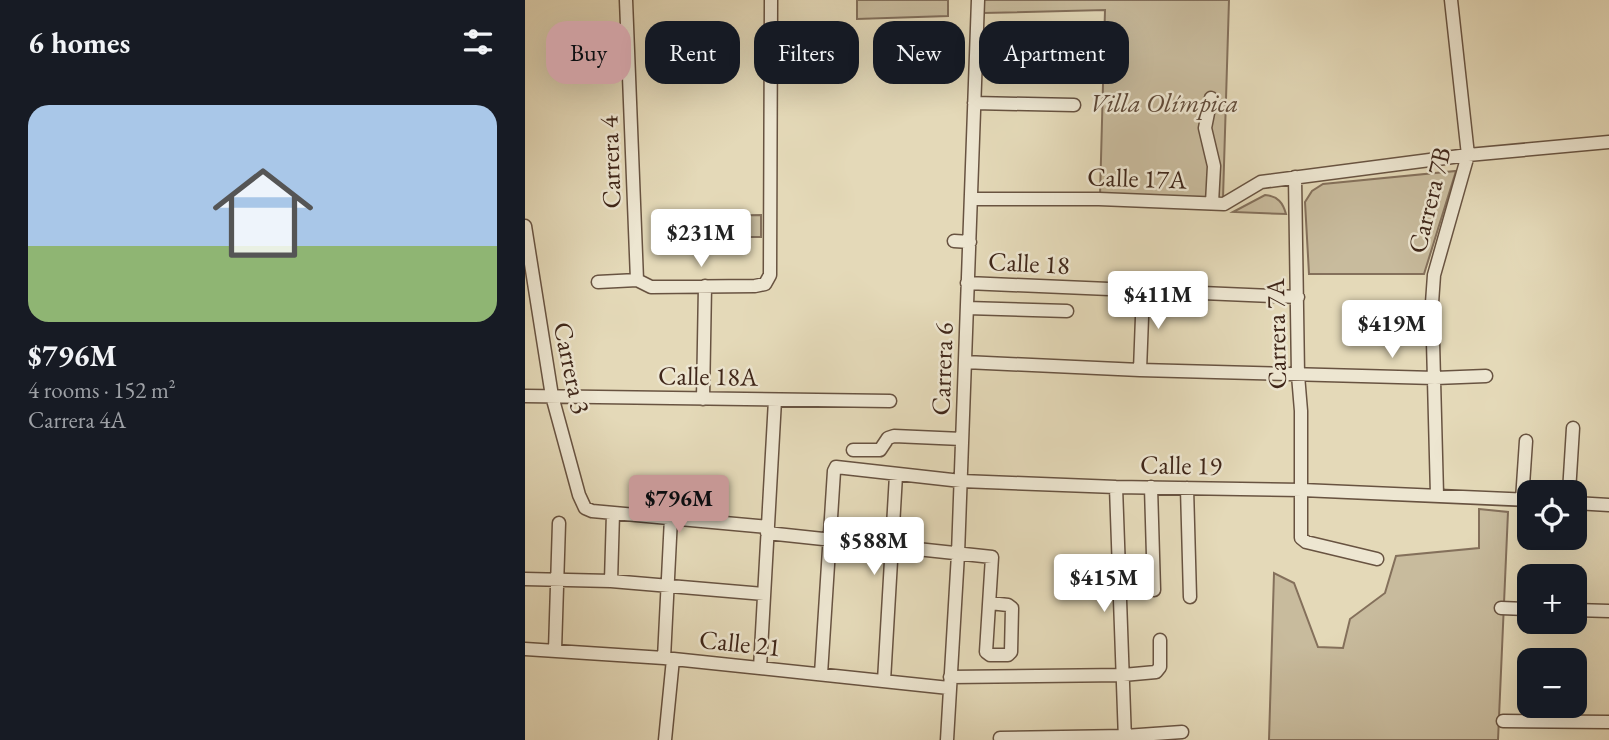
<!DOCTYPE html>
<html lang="en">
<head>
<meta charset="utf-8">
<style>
	:root { --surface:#171b24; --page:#242831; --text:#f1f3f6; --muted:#9ea1a6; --line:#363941; --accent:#c59692 }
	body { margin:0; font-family:"EB Garamond",serif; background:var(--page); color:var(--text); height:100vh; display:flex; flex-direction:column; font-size:26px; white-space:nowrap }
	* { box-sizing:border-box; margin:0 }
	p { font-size:23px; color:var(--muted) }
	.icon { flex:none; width:38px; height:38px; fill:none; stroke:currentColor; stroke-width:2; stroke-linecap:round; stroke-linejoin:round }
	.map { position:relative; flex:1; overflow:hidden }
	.details { display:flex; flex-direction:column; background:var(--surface); width:525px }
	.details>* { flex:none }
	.hud { position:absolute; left:21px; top:21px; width:665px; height:63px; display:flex; gap:14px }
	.buttons { position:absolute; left:992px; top:480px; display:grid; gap:14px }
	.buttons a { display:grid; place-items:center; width:70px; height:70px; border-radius:14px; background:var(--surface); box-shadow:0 7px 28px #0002; font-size:35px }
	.price { position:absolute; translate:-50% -60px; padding:0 16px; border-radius:7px; background:#fff; color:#222; font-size:23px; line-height:46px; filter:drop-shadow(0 2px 4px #0008) }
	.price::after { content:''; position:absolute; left:50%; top:42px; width:21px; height:16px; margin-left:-10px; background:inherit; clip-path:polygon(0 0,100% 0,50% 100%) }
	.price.on { background:var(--accent); color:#111 }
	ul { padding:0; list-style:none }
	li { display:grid; align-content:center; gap:14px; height:371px; padding:0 28px }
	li+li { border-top:2px solid var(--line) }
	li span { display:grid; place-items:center; height:217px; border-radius:21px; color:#555 }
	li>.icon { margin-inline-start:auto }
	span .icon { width:126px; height:126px; fill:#fffc; stroke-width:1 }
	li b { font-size:30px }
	h2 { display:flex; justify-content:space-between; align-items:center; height:84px; padding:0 28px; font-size:30px }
	.tag { padding:0 24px; border-radius:21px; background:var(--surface); box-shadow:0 7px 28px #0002; font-size:24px; line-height:63px }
	.tag.on { background:var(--accent); color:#111 }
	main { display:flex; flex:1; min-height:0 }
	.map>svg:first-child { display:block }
	.green { fill:#c8bb9d; stroke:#84705b; stroke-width:2 }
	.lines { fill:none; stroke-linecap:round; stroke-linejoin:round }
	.minor-casing { stroke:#685341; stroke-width:15 }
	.minor { stroke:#ede6d1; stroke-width:12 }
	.labels { text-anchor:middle; stroke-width:5; stroke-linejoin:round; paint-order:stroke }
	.park-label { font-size:26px; font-style:italic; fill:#614b3a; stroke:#ede6d1 }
	.street-label { font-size:26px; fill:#3f2619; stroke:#ede6d1 }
</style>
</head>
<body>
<main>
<section class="details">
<h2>6 homes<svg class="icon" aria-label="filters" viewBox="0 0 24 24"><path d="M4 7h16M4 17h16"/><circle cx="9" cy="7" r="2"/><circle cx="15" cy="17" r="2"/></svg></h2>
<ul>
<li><span style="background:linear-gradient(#a9c7e8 65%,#8fb573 0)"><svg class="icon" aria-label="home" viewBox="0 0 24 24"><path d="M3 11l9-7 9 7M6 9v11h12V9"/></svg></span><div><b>$796M</b><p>4 rooms · 152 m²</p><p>Carrera 4A</p></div></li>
</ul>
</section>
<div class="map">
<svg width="1084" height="740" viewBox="0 0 1084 740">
	<rect width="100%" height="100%" fill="#e4d9b8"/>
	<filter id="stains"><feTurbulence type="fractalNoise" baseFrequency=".00286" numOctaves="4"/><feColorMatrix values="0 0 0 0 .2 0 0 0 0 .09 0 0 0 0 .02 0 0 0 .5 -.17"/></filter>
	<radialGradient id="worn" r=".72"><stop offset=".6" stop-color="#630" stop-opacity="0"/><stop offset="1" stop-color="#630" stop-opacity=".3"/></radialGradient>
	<path class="green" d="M332,0H423V16L332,19Z
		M458,0H704L698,198L575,196L580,10L458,13Z
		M931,171L899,274H784L780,202L787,191L798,184Z
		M740,195C753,196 758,203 761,214L708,212Z
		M236,215V237H162V216Z
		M954,509L983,512L973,740H744L749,573L769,583L793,647L818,648L825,619L860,593L871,556L954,548Z"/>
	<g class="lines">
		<g class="minor-casing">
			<path id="minor" d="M101,0L112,280
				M686,98L680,128L689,166L687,203
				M449,103L549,105
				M770,177L773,375L776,411V538L781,542L852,559
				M446,199H574L699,204L736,182L943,155L1084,142
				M0,226L27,396L54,495L60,508L67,511L243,527
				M429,241L445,242
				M112,280L126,287L230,286L240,284L245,275L246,0
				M73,282L112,280
				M442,283L773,297
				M442,308L542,311
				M440,362L615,370L910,378L961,376
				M615,370L618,291
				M0,396L365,401
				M178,399L180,286
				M328,450H355L363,438L369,436L437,439
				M591,487L600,740
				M626,487L629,590
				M662,488L665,597
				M1044,492L1048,428
				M912,495L907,303L909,275L943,155L926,0
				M997,500L1001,441
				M1050,503L1084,505
				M242,533L467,557L461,652L465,655H483L486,652L487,608L483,605L465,603
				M0,579L86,581L239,594
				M86,581L88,513
				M976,608L1004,609
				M1050,610L1084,611
				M0,649L139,658L424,688
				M30,650L34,523
				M139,658L146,518
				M235,668L250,400
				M296,674L309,471L311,467L436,481L591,487L777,490L1004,500
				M425,677L598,675L631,672L635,667V640
				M359,681L371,475
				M978,721L1084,722
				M475,738L600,736L657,732
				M140,740L148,659
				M422,740L433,554L453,0"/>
		</g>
		<use href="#minor" class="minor"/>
	</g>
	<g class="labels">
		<g class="park-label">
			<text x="639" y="112">Villa Olímpica</text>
		</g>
		<g class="street-label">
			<text transform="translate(85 162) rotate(-92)" y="9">Carrera 4</text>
			<text transform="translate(612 178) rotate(2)" y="9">Calle 17A</text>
			<text transform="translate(904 200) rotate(-76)" y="9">Carrera 7B</text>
			<text transform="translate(504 263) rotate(3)" y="9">Calle 18</text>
			<text transform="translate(751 334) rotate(-91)" y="9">Carrera 7A</text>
			<text transform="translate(47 368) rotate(78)" y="9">Carrera 3</text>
			<text transform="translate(417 369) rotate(-88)" y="9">Carrera 6</text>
			<text transform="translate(183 376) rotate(1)" y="9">Calle 18A</text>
			<text transform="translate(656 465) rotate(1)" y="9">Calle 19</text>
			<text transform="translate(215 643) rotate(6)" y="9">Calle 21</text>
		</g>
	</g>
	<rect width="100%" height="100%" filter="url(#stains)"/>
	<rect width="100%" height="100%" fill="url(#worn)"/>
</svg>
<div class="buttons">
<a><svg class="icon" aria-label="locate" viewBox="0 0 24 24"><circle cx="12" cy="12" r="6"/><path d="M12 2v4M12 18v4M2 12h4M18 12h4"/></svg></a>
<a>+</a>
<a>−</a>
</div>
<b class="price" style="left:176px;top:269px">$231M</b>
<b class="price" style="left:633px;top:331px">$411M</b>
<b class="price" style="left:867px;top:360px">$419M</b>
<b class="price on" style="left:154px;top:535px">$796M</b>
<b class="price" style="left:349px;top:577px">$588M</b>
<b class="price" style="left:579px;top:614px">$415M</b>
<div class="hud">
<a class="tag on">Buy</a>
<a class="tag">Rent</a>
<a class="tag">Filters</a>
<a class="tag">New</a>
<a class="tag">Apartment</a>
</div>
</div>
</main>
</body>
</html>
